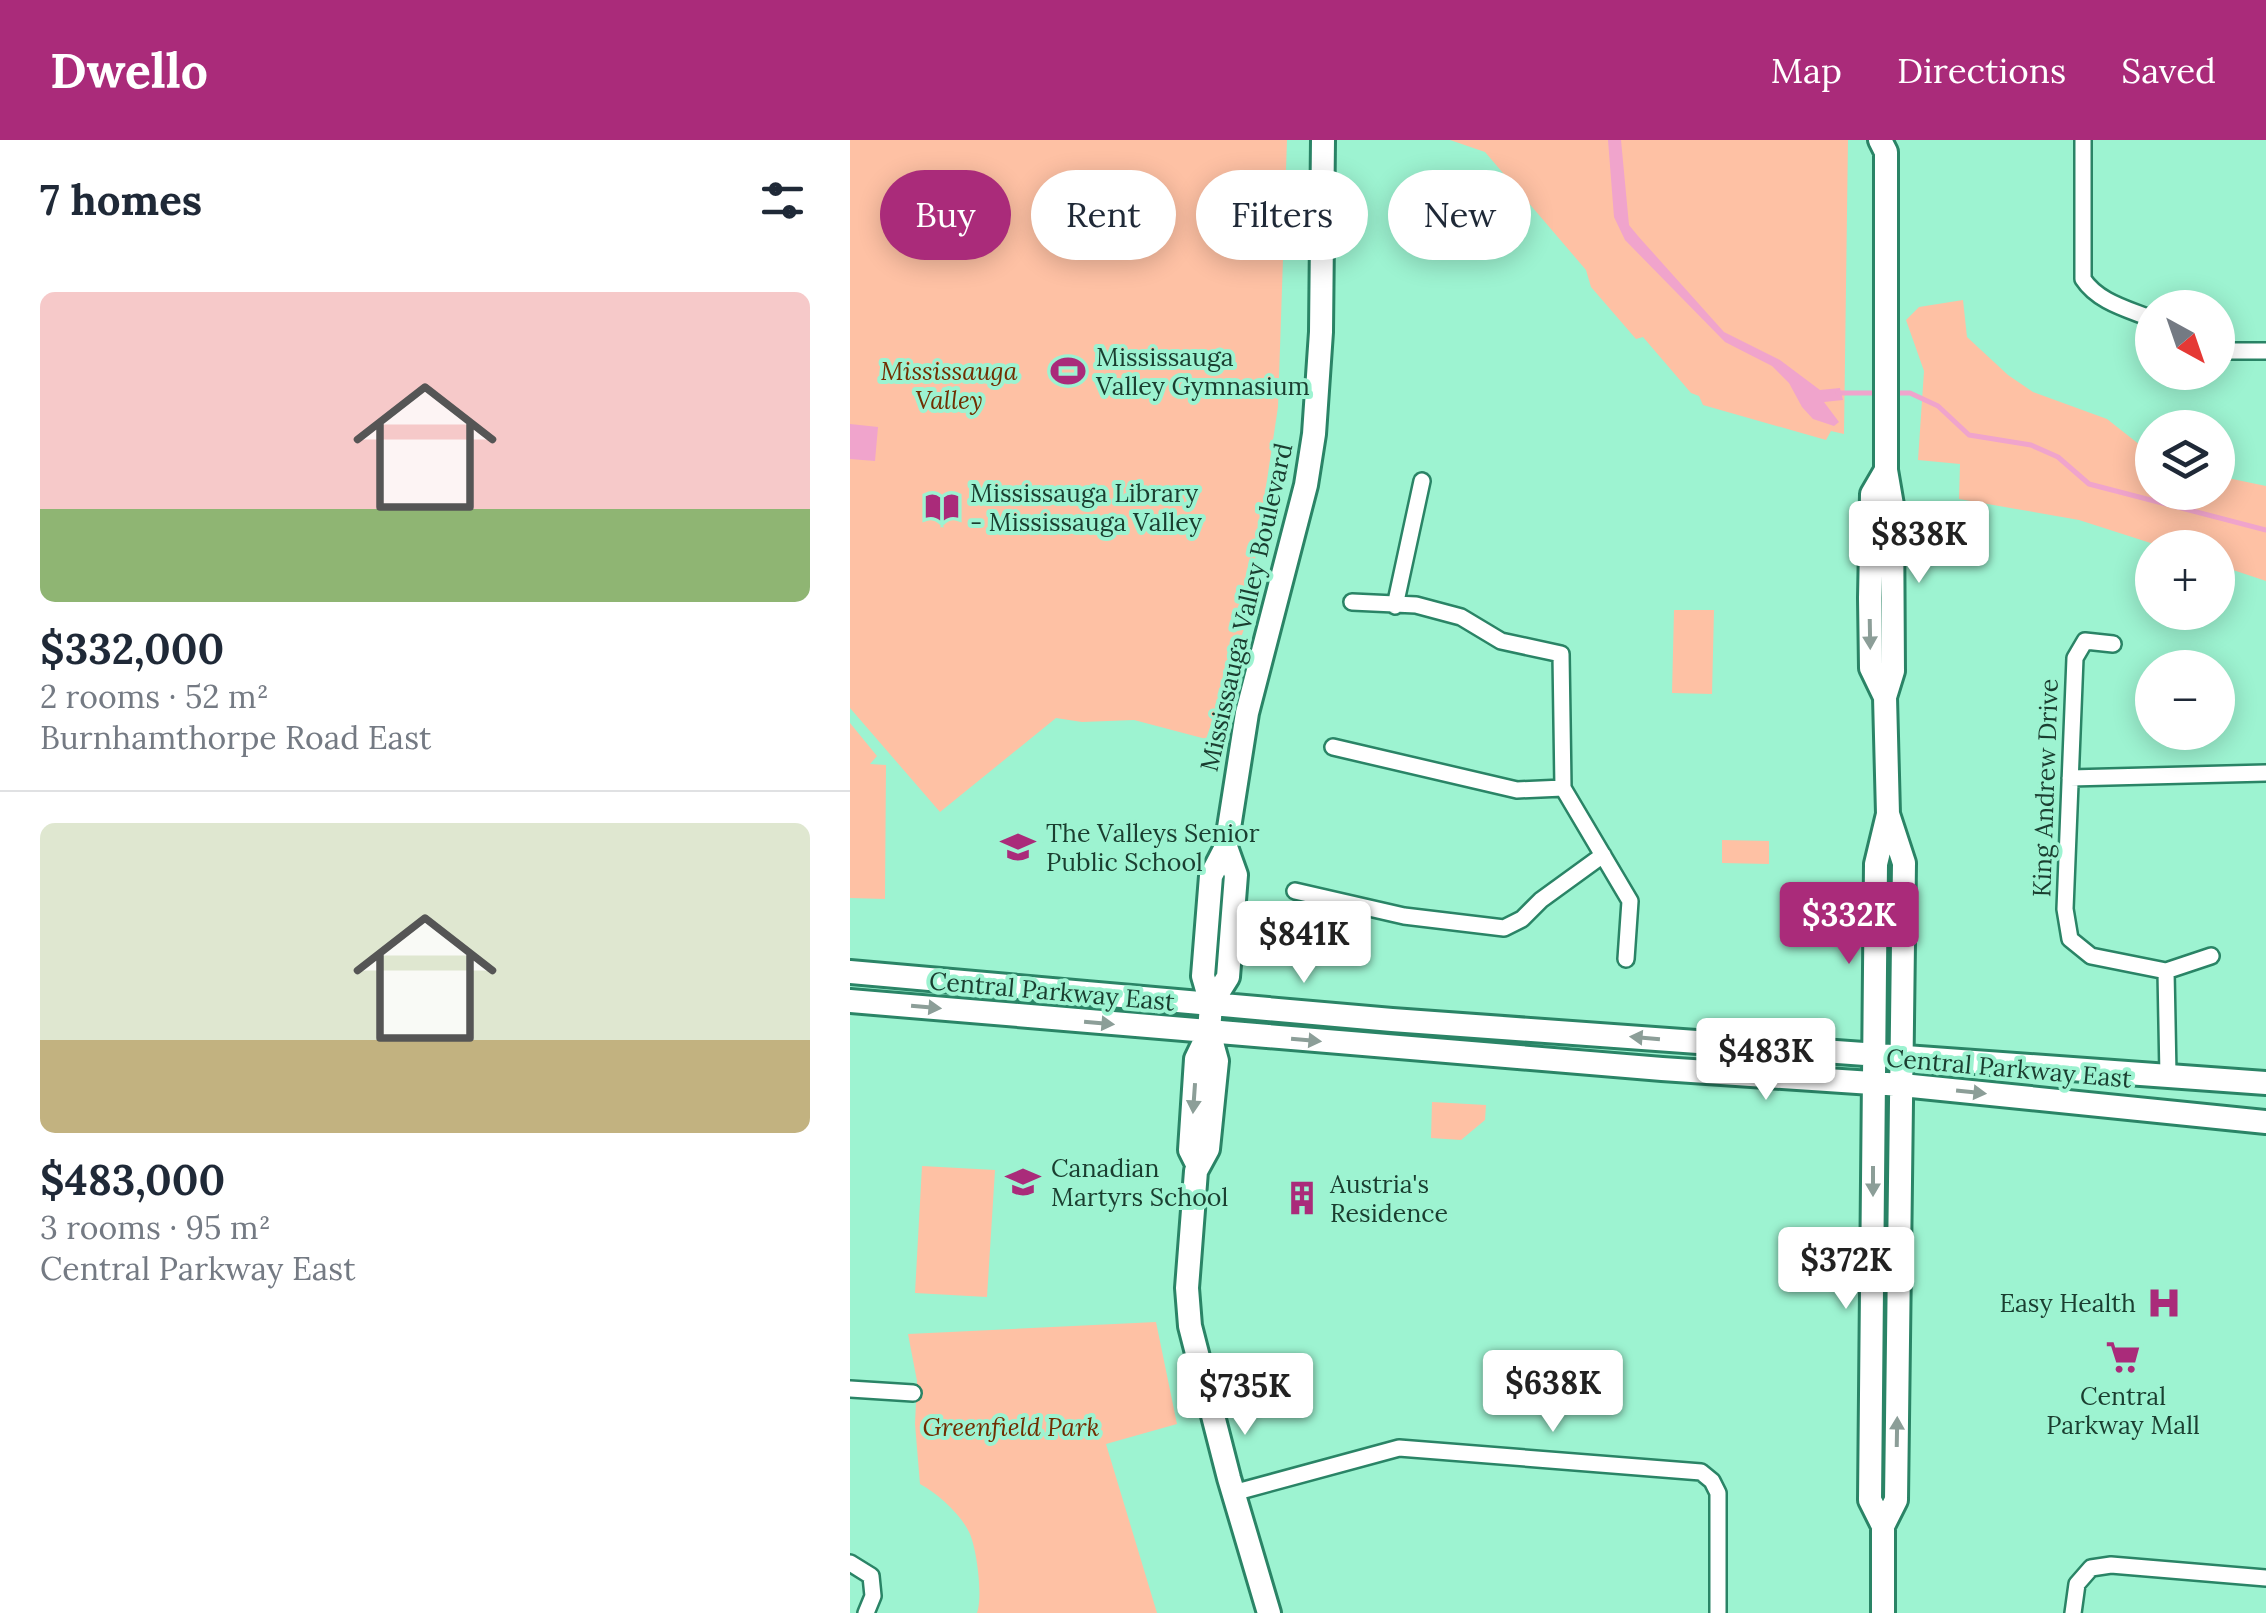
<!DOCTYPE html>
<html lang="en">
<head>
<meta charset="utf-8">
<style>
	:root { --surface:#fff; --page:#f6f6f7; --text:#1f2937; --muted:#747a83; --line:#e0e1e3; --accent:#aa2b7a }
	body { margin:0; font-family:Lora,serif; background:var(--page); color:var(--text); height:100vh; display:flex; flex-direction:column; font-size:38px; white-space:nowrap }
	* { box-sizing:border-box; margin:0 }
	p { font-size:32px; color:var(--muted) }
	.icon { flex:none; width:55px; height:55px; fill:none; stroke:currentColor; stroke-width:2; stroke-linecap:round; stroke-linejoin:round }
	.map { position:relative; flex:1; overflow:hidden }
	.details { display:flex; flex-direction:column; background:var(--surface); width:850px }
	.details>* { flex:none }
	.banner { position:absolute; left:30px; top:30px; width:950px; height:90px; display:flex; gap:20px }
	.needle { width:65px; rotate:140deg }
	.controls { position:absolute; left:1285px; top:150px; display:grid; gap:20px }
	.controls a { display:grid; place-items:center; width:100px; height:100px; border-radius:50%; background:var(--surface); box-shadow:0 5px 25px #0003; font-size:50px }
	.price { position:absolute; translate:-50% -85px; padding:0 22px; border-radius:10px; background:#fff; color:#222; font-size:32px; line-height:65px; filter:drop-shadow(0 2px 5px #0008) }
	.price::after { content:''; position:absolute; left:50%; top:60px; width:30px; height:22px; margin-left:-15px; background:inherit; clip-path:polygon(0 0,100% 0,50% 100%) }
	.price.current { background:var(--accent); color:#fff }
	ul { padding:0; list-style:none }
	li { display:grid; align-content:center; gap:20px; height:530px; padding:0 40px }
	li+li { border-top:2px solid var(--line) }
	li span { display:grid; place-items:center; height:310px; border-radius:15px; color:#555 }
	li>.icon { margin-inline-start:auto }
	span .icon { width:180px; height:180px; fill:#fffc; stroke-width:1 }
	li b { font-size:42px }
	h2 { display:flex; justify-content:space-between; align-items:center; height:120px; padding:0 40px; font-size:42px }
	.tag { padding:0 35px; border-radius:45px; background:var(--surface); box-shadow:0 5px 25px #0003; font-size:35px; line-height:90px }
	.tag.current { background:var(--accent); color:#fff }
	header { display:flex; align-items:center; gap:60px; box-sizing:border-box; height:140px; padding:0 50px; background:var(--accent); color:#fff }
	header strong { font-size:48px }
	nav { display:flex; gap:55px; margin-inline-start:auto; font-size:35px }
	main { display:flex; flex:1; min-height:0 }
	.map>svg:first-child { display:block }
	.green { fill:#fec1a4 }
	.water { fill:#f0a4cc }
	.lines { fill:none; stroke-linecap:round; stroke-linejoin:round }
	.stream { stroke:#f0a4cc; stroke-width:5 }
	.street-casing { stroke:#2a8466; stroke-width:20 }
	.secondary-casing { stroke:#2a8466; stroke-width:28 }
	.street { stroke:#fff; stroke-width:15 }
	.secondary { stroke:#fff; stroke-width:22 }
	.oneway { fill:#8c9e98 }
	.labels { text-anchor:middle; stroke-width:8; stroke-linejoin:round; paint-order:stroke }
	.poi-label { font-size:25px; fill:#1a3e30; stroke:#9df3d1; text-anchor:start }
	.park-label { font-size:25px; font-style:italic; fill:#712e01; stroke:#9df3d1 }
	.street-label { font-size:25px; fill:#1a3e30; stroke:#9df3d1 }
</style>
</head>
<body>
<header>
<strong>Dwello</strong>
<nav><a>Map</a><a>Directions</a><a>Saved</a></nav>
</header>
<main>
<section class="details">
<h2>7 homes<svg class="icon" aria-label="filters" viewBox="0 0 24 24"><path d="M4 7h16M4 17h16"/><circle cx="9" cy="7" r="2"/><circle cx="15" cy="17" r="2"/></svg></h2>
<ul>
<li><span style="background:linear-gradient(#f6c9c9 70%,#8fb573 0)"><svg class="icon" aria-label="home" viewBox="0 0 24 24"><path d="M3 11l9-7 9 7M6 9v11h12V9"/></svg></span><div><b>$332,000</b><p>2 rooms · 52 m²</p><p>Burnhamthorpe Road East</p></div></li>
<li><span style="background:linear-gradient(#dfe7d0 70%,#c2b280 0)"><svg class="icon" aria-label="home" viewBox="0 0 24 24"><path d="M3 11l9-7 9 7M6 9v11h12V9"/></svg></span><div><b>$483,000</b><p>3 rooms · 95 m²</p><p>Central Parkway East</p></div></li>
</ul>
</section>
<div class="map">
<svg width="1416" height="1473" viewBox="0 0 1416 1473">
	<rect width="100%" height="100%" fill="#9df3d1"/>
	<path class="green" d="M0,0H437L428,267L395,486L356,599L284,580L232,582L206,578L90,672L0,568Z
		M600,0H998L994,294L981,291L976,300L853,265L849,256L841,253L793,197L786,199L741,147L736,130L635,12Z
		M1113,160L1117,197L1158,235L1183,252L1257,279L1290,305L1302,311V352H1368V336L1416,346V441L1368,425V408L1313,407L1229,380L1109,359L1110,324L1068,320L1074,231L1056,180L1069,167Z
		M824,470H864L862,554L822,553Z
		M0,583L27,616L20,624L36,625L35,759L0,758Z
		M872,700L919,701V724L872,723Z
		M582,962L636,965L635,980L611,1000L581,998Z
		M72,1026L145,1030L137,1157L65,1153Z
		M306,1182L327,1284L256,1304L307,1473H127C133,1456 127,1411 120,1394C111,1374 88,1354 70,1344L65,1284L67,1241L58,1194Z"/>
	<path class="water" d="M758,0H771L779,85L788,96L874,192L930,220L970,250L990,248L993,260L974,262L989,282L984,286L963,279L952,267L939,243L922,226L875,202L775,100L764,77Z
		M0,284L28,287L25,321L0,319Z"/>
	<g class="lines">
		<path class="stream" d="M988,253H1027
			M1043,253H1060L1088,266L1119,295L1181,305L1208,317L1239,344L1416,390"/>
		<g class="street-casing">
			<path id="street" d="M1233,0V139C1248,162 1278,169 1302,179
				M1368,206L1378,211H1416
				M502,462L566,465L611,477L651,501L711,514L713,648L780,761L776,819
				M545,466L572,341
				M1263,504L1235,501L1225,518L1215,769L1220,799L1241,816L1316,831L1361,816
				M483,607L667,650L713,648
				M1220,638L1416,633
				M445,751L554,776L654,788L672,779L691,760L753,715
				M1316,831L1318,935
				M0,1249L63,1253
				M383,1353L549,1308L851,1332L862,1341L868,1353V1473
				M0,1423L21,1436L23,1456L16,1473
				M1223,1473L1227,1444L1241,1428L1261,1425L1416,1438"/>
		</g>
		<g class="secondary-casing">
			<path id="secondary" d="M1030,0L1036,12V330L1042,365L1043,531L1035,557L1038,674L1054,723L1046,1360L1033,1386V1473
				M1035,557L1021,528L1020,458L1022,354L1036,330
				M0,832L542,880L1416,943
				M0,861L812,929L1052,945L1416,982
				M361,864L378,837L386,735L376,707
				M347,1024L340,1010L346,919L359,892
				M1033,1386L1020,1360L1026,724L1038,674
				M419,1473L379,1338L340,1186L337,1148L346,1031L358,1009L367,921L359,892L361,864L353,836L361,736L376,707L397,573L456,345L464,294L471,192L473,0"/>
		</g>
		<use href="#street" class="street"/>
		<use href="#secondary" class="secondary"/>
	</g>
	<defs><path id="oneway-solid" d="M-6-.8H1V-3.2L6.5 0L1 3.2V.8H-6Z" transform="scale(2.5)"/></defs>
	<g class="oneway">
		<use href="#oneway-solid" transform="translate(1020 494) rotate(89)"/>
		<use href="#oneway-solid" transform="translate(76 867) rotate(5)"/>
		<use href="#oneway-solid" transform="translate(249 883) rotate(5)"/>
		<use href="#oneway-solid" transform="translate(795 898) rotate(-175)"/>
		<use href="#oneway-solid" transform="translate(456 900) rotate(5)"/>
		<use href="#oneway-solid" transform="translate(1121 952) rotate(6)"/>
		<use href="#oneway-solid" transform="translate(344 958) rotate(94)"/>
		<use href="#oneway-solid" transform="translate(1023 1041) rotate(90)"/>
		<use href="#oneway-solid" transform="translate(1047 1292) rotate(-89)"/>
	</g>
	<defs>
		<g id="stadium-bare" transform="scale(2.7)"><path d="M0-5a6.5 5 0 1 0 0 10a6.5 5 0 1 0 0-10ZM-3.5-1.8h7v3.6h-7Z" fill="#aa2b7a" stroke="#9df3d1" stroke-width="2.5" paint-order="stroke"/></g>
		<g id="library-bare" transform="scale(2.7)"><path d="M-6-4Q-3-5.5-.7-3.5V5Q-3 3-6 4ZM6-4Q3-5.5 .7-3.5V5Q3 3 6 4Z" fill="#aa2b7a" stroke="#9df3d1" stroke-width="2.5" paint-order="stroke"/></g>
		<g id="school-bare" transform="scale(2.7)"><path d="M0-5L7-2L0 1L-7-2ZM-4 1L0 2.5L4 1V4Q0 6-4 4Z" fill="#aa2b7a" stroke="#9df3d1" stroke-width="2.5" paint-order="stroke"/></g>
		<g id="building-bare" transform="scale(2.7)"><path d="M-4-6H4V6H1V3H-1V6H-4ZM-2.5-4.3h1.7v1.8h-1.7ZM.8-4.3h1.7v1.8H.8ZM-2.5-1h1.7V.8h-1.7ZM.8-1h1.7V.8H.8Z" fill="#aa2b7a" stroke="#9df3d1" stroke-width="2.5" paint-order="stroke"/></g>
		<g id="hospital-bare" transform="scale(2.7)"><path d="M-5-5h3v3.5h4V-5h3V5h-3V1.5h-4V5h-3Z" fill="#aa2b7a" stroke="#9df3d1" stroke-width="2.5" paint-order="stroke"/></g>
		<g id="supermarket-bare" transform="scale(2.7)"><path d="M-6-5.5h2.5l.6 2H6L4.5 2H-2.5L-4.4-4H-6ZM-1.5 3.2a1.3 1.3 0 1 0 .1 0ZM3 3.2a1.3 1.3 0 1 0 .1 0Z" fill="#aa2b7a" stroke="#9df3d1" stroke-width="2.5" paint-order="stroke"/></g>
	</defs>
	<g fill-rule="evenodd">
		<use href="#stadium-bare" x="218" y="231"/>
		<use href="#library-bare" x="92" y="367"/>
		<use href="#school-bare" x="168" y="707"/>
		<use href="#school-bare" x="173" y="1042"/>
		<use href="#building-bare" x="452" y="1058"/>
		<use href="#hospital-bare" x="1314" y="1163"/>
		<use href="#supermarket-bare" x="1273" y="1217"/>
	</g>
	<g class="labels">
		<g class="poi-label">
			<text x="246" y="226">Mississauga<tspan x="246" dy="29">Valley Gymnasium</tspan></text>
			<text x="120" y="362">Mississauga Library<tspan x="120" dy="29">- Mississauga Valley</tspan></text>
			<text x="196" y="702">The Valleys Senior<tspan x="196" dy="29">Public School</tspan></text>
			<text x="201" y="1037">Canadian<tspan x="201" dy="29">Martyrs School</tspan></text>
			<text x="480" y="1053">Austria's<tspan x="480" dy="29">Residence</tspan></text>
			<text x="1286" y="1172" text-anchor="end">Easy Health</text>
			<text x="1273" y="1265" text-anchor="middle">Central<tspan x="1273" dy="29">Parkway Mall</tspan></text>
		</g>
		<g class="park-label">
			<text x="99" y="240">Mississauga<tspan x="99" dy="29">Valley</tspan></text>
			<text x="161" y="1296">Greenfield Park</text>
		</g>
		<g class="street-label">
			<text transform="translate(396 467) rotate(-77)" y="9">Mississauga Valley Boulevard</text>
			<text transform="translate(1195 648) rotate(-88)" y="9">King Andrew Drive</text>
			<text transform="translate(202 851) rotate(5)" y="9">Central Parkway East</text>
			<text transform="translate(1159 928) rotate(5)" y="9">Central Parkway East</text>
		</g>
	</g>
</svg>
<div class="controls">
<a><svg class="needle" viewBox="-14 -14 28 28"><path d="M0-13l5 13h-10z" fill="#e53935"/><path d="M0 13l5-13h-10z" fill="#747a83"/></svg></a>
<a><svg class="icon" aria-label="layers" viewBox="0 0 24 24"><path d="M12 4l9 5-9 5-9-5zM3 14l9 5 9-5"/></svg></a>
<a>+</a>
<a>−</a>
</div>
<b class="price" style="left:1069px;top:446px">$838K</b>
<b class="price current" style="left:999px;top:827px">$332K</b>
<b class="price" style="left:454px;top:846px">$841K</b>
<b class="price" style="left:916px;top:963px">$483K</b>
<b class="price" style="left:996px;top:1172px">$372K</b>
<b class="price" style="left:703px;top:1295px">$638K</b>
<b class="price" style="left:395px;top:1298px">$735K</b>
<div class="banner">
<a class="tag current">Buy</a>
<a class="tag">Rent</a>
<a class="tag">Filters</a>
<a class="tag">New</a>
</div>
</div>
</main>
</body>
</html>
